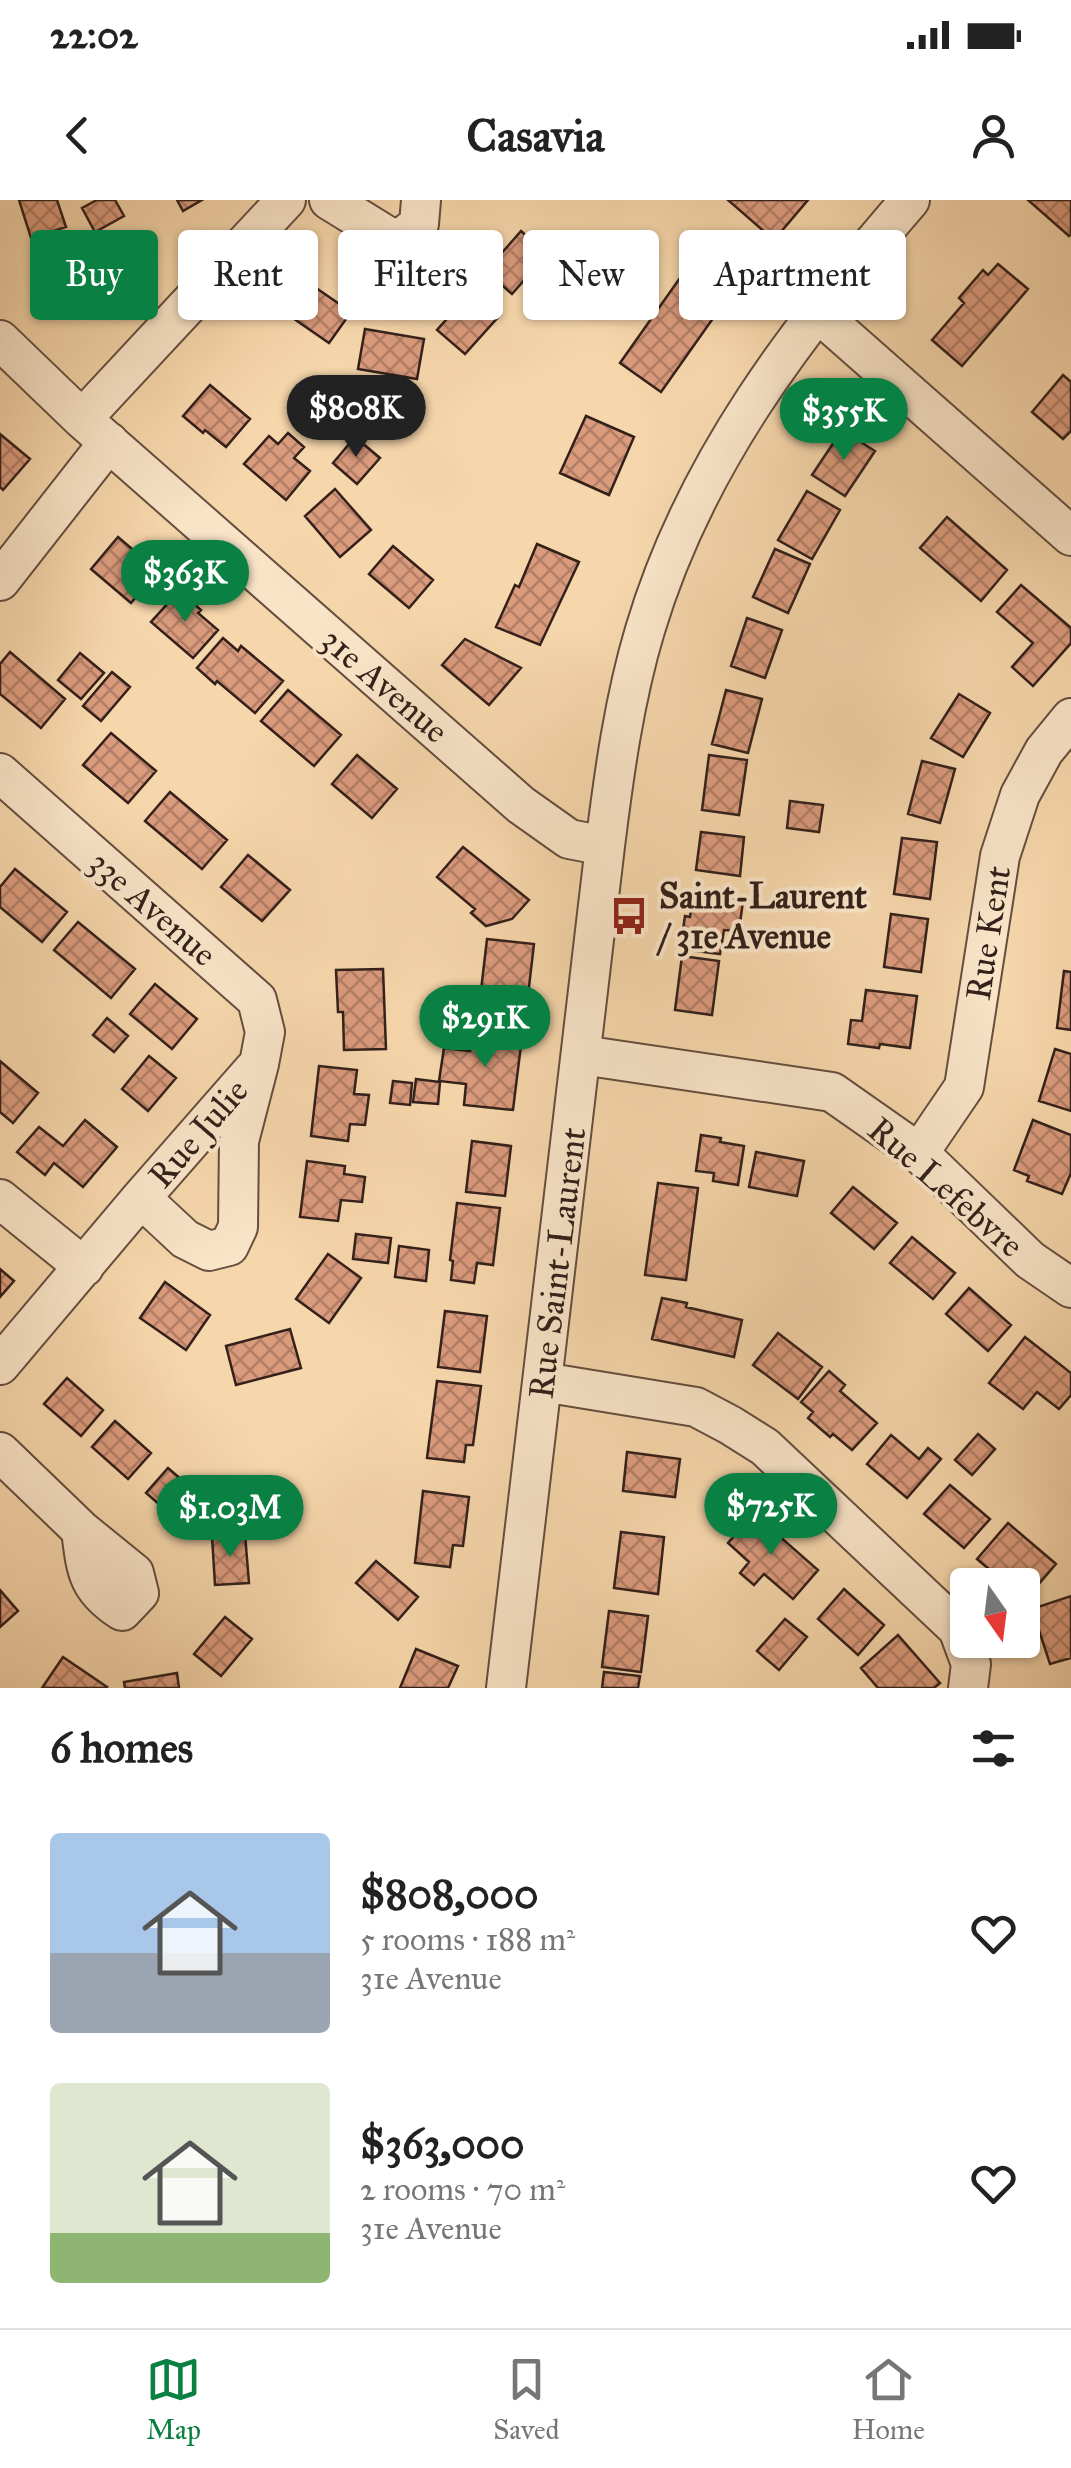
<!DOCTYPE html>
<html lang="en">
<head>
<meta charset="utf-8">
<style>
	:root { --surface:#fff; --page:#f6f6f6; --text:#222; --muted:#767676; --line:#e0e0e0; --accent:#0b8043 }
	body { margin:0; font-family:"IM FELL Great Primer",serif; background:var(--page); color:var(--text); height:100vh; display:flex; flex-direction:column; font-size:38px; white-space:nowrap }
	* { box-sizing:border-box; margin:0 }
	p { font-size:32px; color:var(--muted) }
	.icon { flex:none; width:55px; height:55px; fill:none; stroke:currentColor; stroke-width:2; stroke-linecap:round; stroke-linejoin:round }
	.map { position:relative; height:1488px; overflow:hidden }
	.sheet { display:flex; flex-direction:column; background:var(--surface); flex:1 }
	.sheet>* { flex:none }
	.banner { position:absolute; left:30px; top:30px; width:1012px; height:90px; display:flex; gap:20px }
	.needle { width:65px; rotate:166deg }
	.buttons { position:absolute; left:950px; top:1368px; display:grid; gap:20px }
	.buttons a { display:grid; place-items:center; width:90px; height:90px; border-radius:10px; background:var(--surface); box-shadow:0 2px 8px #0004; font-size:50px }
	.price { position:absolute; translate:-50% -85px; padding:0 22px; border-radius:35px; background:var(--accent); color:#fff; font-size:32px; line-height:65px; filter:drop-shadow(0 2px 5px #0008) }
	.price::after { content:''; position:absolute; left:50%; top:60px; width:30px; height:22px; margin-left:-15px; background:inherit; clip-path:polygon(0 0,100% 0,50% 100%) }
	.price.active { background:#222; color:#fff }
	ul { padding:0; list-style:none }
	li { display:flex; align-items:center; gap:30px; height:250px; padding:0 50px }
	li span { display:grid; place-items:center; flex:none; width:280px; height:200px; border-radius:10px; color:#555 }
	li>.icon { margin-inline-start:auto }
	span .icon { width:120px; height:120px; fill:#fffc; stroke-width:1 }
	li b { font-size:42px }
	h2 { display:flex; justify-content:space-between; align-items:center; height:120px; padding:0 50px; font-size:42px }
	.chip { padding:0 35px; border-radius:10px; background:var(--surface); box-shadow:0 2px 8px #0004; font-size:35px; line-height:90px }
	.chip.active { background:var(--accent); color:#fff }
	.status { display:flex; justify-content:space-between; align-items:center; height:70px; padding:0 50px; background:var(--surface); direction:ltr }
	.status svg { height:28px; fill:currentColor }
	header { display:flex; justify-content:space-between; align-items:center; height:130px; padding:0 50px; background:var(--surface); font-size:45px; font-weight:700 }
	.dock { display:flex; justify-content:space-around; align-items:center; height:140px; border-top:2px solid var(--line); background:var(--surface); font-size:28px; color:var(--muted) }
	.dock a { display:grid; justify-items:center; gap:5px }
	.dock .active { color:var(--accent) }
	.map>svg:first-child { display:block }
	.building { fill:url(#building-cross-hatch); stroke:#33201a; stroke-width:2.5 }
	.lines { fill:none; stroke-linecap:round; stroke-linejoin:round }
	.minor-casing { stroke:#644e3e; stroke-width:42 }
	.minor { stroke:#f9e4c8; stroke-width:38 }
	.labels { text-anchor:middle; stroke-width:8; stroke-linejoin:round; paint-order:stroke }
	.street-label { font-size:35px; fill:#33201a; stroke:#f9e4c8 }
	.poi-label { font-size:35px; font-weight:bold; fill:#33201a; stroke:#f9e4c8; text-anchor:start }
</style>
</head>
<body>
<div class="status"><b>22:02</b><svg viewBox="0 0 49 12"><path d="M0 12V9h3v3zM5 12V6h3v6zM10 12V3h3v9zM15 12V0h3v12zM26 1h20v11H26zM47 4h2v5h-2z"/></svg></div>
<header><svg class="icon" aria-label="back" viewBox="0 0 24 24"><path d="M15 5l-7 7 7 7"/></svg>Casavia<svg class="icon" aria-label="person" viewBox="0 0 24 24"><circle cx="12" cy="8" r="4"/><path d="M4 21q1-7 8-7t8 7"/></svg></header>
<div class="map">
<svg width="1071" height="1488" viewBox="0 0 1071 1488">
	<defs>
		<pattern id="building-cross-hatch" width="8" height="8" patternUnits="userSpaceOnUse" patternTransform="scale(2.5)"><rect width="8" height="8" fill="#db9b7d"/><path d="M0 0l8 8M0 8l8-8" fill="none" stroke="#b27e66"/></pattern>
	</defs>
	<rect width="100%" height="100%" fill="#f6d6ab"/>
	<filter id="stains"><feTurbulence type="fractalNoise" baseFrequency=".002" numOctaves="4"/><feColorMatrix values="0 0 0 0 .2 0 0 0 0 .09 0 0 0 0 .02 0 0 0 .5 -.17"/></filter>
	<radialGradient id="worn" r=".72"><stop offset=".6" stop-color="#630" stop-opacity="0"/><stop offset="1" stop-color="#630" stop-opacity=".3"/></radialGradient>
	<path class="building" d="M19,0H57L66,27L31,38Z
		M97,0H115L124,16L95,32L82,8Z
		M177,0H202L183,11Z
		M728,0H808L774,40Z
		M1028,0H1071V34L1069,36Z
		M521,31L547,54L512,94L486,71Z
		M78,45L106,90L71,112L43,66Z
		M136,45L155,62L132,87L113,70Z
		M699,51L740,80L661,192L620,163Z
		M998,64L1028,89L962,166L932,140L964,103L959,98L983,70L988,75Z
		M306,81L351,112L329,143L284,112Z
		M472,91L500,115L465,154L437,130Z
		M365,129L424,139L417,179L358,169Z
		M1063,175L1071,182V231L1063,239L1032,212Z
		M210,185L250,219L226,247L205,230L203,233L183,216Z
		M586,216L634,237L609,295L560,273Z
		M842,230L875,251L845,296L812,275Z
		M288,233L304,247L294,258L310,271L286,300L244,264L269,236L278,244Z
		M0,234L30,259L3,290L0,287Z
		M355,237L380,258L357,284L333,263Z
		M335,289L371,330L340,357L305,316Z
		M807,291L840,310L812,359L778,340Z
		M947,317L1007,370L981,401L920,348Z
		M118,337L139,355L136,359L155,375L131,403L91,369Z
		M537,344L579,362L540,445L496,427L515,385L519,387Z
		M393,346L433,380L409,408L369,374Z
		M775,349L810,364L788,413L753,397Z
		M1021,385L1071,428V443L1033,486L1012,467L1033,443L997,412Z
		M179,391L201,410L198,413L218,430L193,458L151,422Z
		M747,418L782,430L765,478L731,466Z
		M223,438L238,451L241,446L283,481L255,513L217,481L215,484L197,468Z
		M465,439L521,468L489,505L442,465Z
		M10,452L65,499L41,528L0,494V464Z
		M80,453L104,473L81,499L58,480Z
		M112,472L130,487L101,521L83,506Z
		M288,490L341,535L314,566L261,521Z
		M726,490L762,499L748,553L712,544Z
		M959,494L990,513L963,557L931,538Z
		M111,533L156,571L128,603L83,565Z
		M357,555L397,589L372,618L332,584Z
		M709,555L747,560L739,615L702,610Z
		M922,561L955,569L940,623L908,614Z
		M170,592L227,640L202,669L145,621Z
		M790,601L823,605L819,632L787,628Z
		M701,632L744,637L740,676L696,670Z
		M902,638L937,642L930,699L894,694Z
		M463,647L529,700L512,719L486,726L471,713L475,709L437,677Z
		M248,655L290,690L262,721L221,687Z
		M15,669L67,712L42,742L0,707V687Z
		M693,694L743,701L739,731L724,730L720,754L680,749L685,716L690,717Z
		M891,714L928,719L921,772L884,767Z
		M78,722L135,769L111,798L54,750Z
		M487,739L534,744L525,821L478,816Z
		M682,756L719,761L712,815L675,810Z
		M383,769L386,849L344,850L343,812H338L336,770Z
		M1064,771L1071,772V830L1057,828Z
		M155,784L197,819L172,849L130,814Z
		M866,790L917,796L910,848L880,844L879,848L848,844L851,820L862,821Z
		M107,818L128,836L114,852L93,835Z
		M472,831L522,837L513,910L464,905L466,884L439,881L444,848L470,851Z
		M1055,849L1071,854V911L1039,901Z
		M149,856L176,878L148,911L122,889Z
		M0,861L38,893L13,923L0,912Z
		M319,866L357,870L354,894L369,895L365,925L350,924L348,941L311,936Z
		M416,879L440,882L438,904L413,902Z
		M393,881L412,883L410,905L390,903Z
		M85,920L117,947L83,987L54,963L45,975L17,952L39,927L63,946Z
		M1033,920L1071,935V973L1062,994L1027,981L1029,976L1014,970Z
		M701,935L721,938L720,942L744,946L738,985L713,981L714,973L696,971Z
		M472,941L511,946L505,996L466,992Z
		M756,952L804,961L797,996L749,987Z
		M307,961L345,966L344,974L365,977L362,1002L341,1000L338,1021L300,1017Z
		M658,983L698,988L686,1080L645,1075Z
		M853,987L897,1023L874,1049L831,1013Z
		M457,1003L500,1008L493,1065L477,1063L474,1083L451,1080L453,1061L450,1060Z
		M356,1034L391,1038L388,1063L353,1059Z
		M912,1037L955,1073L933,1099L890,1063Z
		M399,1046L429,1050L426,1081L395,1077Z
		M328,1054L361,1078L329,1123L296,1099Z
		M0,1069L14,1081L0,1097Z
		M165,1082L210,1115L186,1150L140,1118Z
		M969,1088L1011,1125L988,1151L946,1114Z
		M662,1098L687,1103L686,1107L742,1120L734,1157L652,1139Z
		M445,1111L487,1116L480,1172L438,1167Z
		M290,1129L301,1168L236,1185L226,1146Z
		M778,1133L822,1167L798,1199L753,1165Z
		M1025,1137L1071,1173V1195L1059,1209L1037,1192L1023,1209L989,1183Z
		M829,1171L845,1185L840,1191L877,1223L852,1250L833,1234L830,1237L808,1218L813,1212L801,1202Z
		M67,1178L103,1210L81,1236L44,1204Z
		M437,1181L481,1186L473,1245H466L464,1262L427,1258Z
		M115,1221L151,1253L128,1279L92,1247Z
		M978,1234L995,1249L972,1275L955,1260Z
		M891,1235L919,1259L928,1248L941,1259L907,1298L867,1264Z
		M627,1252L680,1259L675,1297L623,1291Z
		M168,1268L205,1300L183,1325L146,1293Z
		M950,1285L990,1319L964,1348L924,1314Z
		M423,1291L469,1297L463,1346L453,1345L450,1367L415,1363Z
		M754,1314L818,1370L793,1399L764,1374L754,1385L740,1373L749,1362L728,1343Z
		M1008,1323L1056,1364L1025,1400L1022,1398V1385H1008L977,1359Z
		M621,1332L664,1337L658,1394L614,1388Z
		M245,1334L249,1383L215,1385L212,1336Z
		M376,1361L418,1397L398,1420L356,1383Z
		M844,1389L884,1425L858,1455L818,1419Z
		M0,1390L18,1411L0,1427Z
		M1071,1396V1458L1050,1464L1032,1409Z
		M609,1411L648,1416L641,1472L602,1467Z
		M225,1417L252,1439L221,1476L194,1454Z
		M785,1419L807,1437L779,1470L757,1451Z
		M898,1435L940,1483L934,1488H878L861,1468Z
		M416,1449L458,1466L448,1488H400Z
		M63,1457L107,1487L106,1488H42Z
		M604,1472L640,1476L638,1488H602Z
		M177,1473L179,1488H125L124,1482Z"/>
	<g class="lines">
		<g class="minor-casing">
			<path id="minor" d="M329,0L397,42L419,24L421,0
				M817,112L1071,336
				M0,140L82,219L521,605L569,639L605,646
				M82,219L286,0
				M0,381L109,242
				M0,573L257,800L265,832L259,864L239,941L238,1027L229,1046L209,1051L185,1039L141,998
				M582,855L832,892L919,953L1030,1060L1071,1088
				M919,953L964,887L1000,656L1020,595L1044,551L1071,518
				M0,999L84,1067
				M0,1165L141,998L254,869
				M543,1182L696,1207L730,1225L765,1247L958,1429L971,1464L968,1488
				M0,1252L81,1330L134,1373L139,1393L122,1411C86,1388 86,1369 81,1330
				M506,1488L605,646C614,574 624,500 645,430C695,262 798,130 910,0"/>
		</g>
		<use href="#minor" class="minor"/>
	</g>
	<defs>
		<g id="bus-bare" transform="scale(3)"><path d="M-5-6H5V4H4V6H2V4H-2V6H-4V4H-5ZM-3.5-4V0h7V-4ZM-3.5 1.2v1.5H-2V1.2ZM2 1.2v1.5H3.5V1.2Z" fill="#8f2418" stroke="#f9e4c8" stroke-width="2.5" paint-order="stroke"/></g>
	</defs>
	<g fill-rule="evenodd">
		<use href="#bus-bare" x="629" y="716"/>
	</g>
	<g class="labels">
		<g class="street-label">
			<text transform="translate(385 485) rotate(41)" y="12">31e Avenue</text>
			<text transform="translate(153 708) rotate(41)" y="12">33e Avenue</text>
			<text transform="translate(988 733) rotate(-81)" y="12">Rue Kent</text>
			<text transform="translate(198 933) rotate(-49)" y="12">Rue Julie</text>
			<text transform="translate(946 987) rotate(41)" y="12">Rue Lefebvre</text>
			<text transform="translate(557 1063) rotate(-83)" y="12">Rue Saint-Laurent</text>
		</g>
		<g class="poi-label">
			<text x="659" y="708">Saint-Laurent<tspan x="659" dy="40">/ 31e Avenue</tspan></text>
		</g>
	</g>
	<rect width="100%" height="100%" filter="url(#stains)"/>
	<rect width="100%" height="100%" fill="url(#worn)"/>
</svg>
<div class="buttons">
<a><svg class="needle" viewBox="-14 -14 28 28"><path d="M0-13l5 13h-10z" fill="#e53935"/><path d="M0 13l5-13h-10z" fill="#767676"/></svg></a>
</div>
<b class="price active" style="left:356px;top:260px">$808K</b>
<b class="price" style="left:844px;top:263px">$355K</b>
<b class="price" style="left:185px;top:425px">$363K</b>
<b class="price" style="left:485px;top:870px">$291K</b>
<b class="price" style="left:771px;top:1358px">$725K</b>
<b class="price" style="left:230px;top:1360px">$1.03M</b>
<div class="banner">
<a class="chip active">Buy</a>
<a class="chip">Rent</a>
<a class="chip">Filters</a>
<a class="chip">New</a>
<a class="chip">Apartment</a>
</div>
</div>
<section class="sheet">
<h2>6 homes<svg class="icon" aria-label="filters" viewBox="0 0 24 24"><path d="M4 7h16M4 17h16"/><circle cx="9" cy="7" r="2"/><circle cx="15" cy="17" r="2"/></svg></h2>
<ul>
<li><span style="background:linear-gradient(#a9c7e8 60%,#9aa5b1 0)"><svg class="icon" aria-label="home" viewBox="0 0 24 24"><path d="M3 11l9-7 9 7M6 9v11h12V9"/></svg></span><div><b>$808,000</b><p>5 rooms · 188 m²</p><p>31e Avenue</p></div><svg class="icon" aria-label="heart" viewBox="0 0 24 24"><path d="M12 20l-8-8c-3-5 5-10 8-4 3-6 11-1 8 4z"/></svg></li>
<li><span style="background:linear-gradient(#dfe7d0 75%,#8fb573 0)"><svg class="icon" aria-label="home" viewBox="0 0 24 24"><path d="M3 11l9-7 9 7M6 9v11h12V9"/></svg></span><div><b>$363,000</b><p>2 rooms · 70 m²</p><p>31e Avenue</p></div><svg class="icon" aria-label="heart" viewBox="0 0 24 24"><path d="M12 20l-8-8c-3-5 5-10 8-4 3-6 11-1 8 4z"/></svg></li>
</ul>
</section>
<nav class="dock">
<a class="active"><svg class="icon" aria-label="map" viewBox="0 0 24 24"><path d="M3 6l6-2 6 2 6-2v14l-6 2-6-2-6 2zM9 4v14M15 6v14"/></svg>Map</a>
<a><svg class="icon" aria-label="saved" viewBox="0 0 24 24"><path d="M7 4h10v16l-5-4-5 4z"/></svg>Saved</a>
<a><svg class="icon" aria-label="home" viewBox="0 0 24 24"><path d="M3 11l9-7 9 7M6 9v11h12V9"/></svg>Home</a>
</nav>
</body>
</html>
